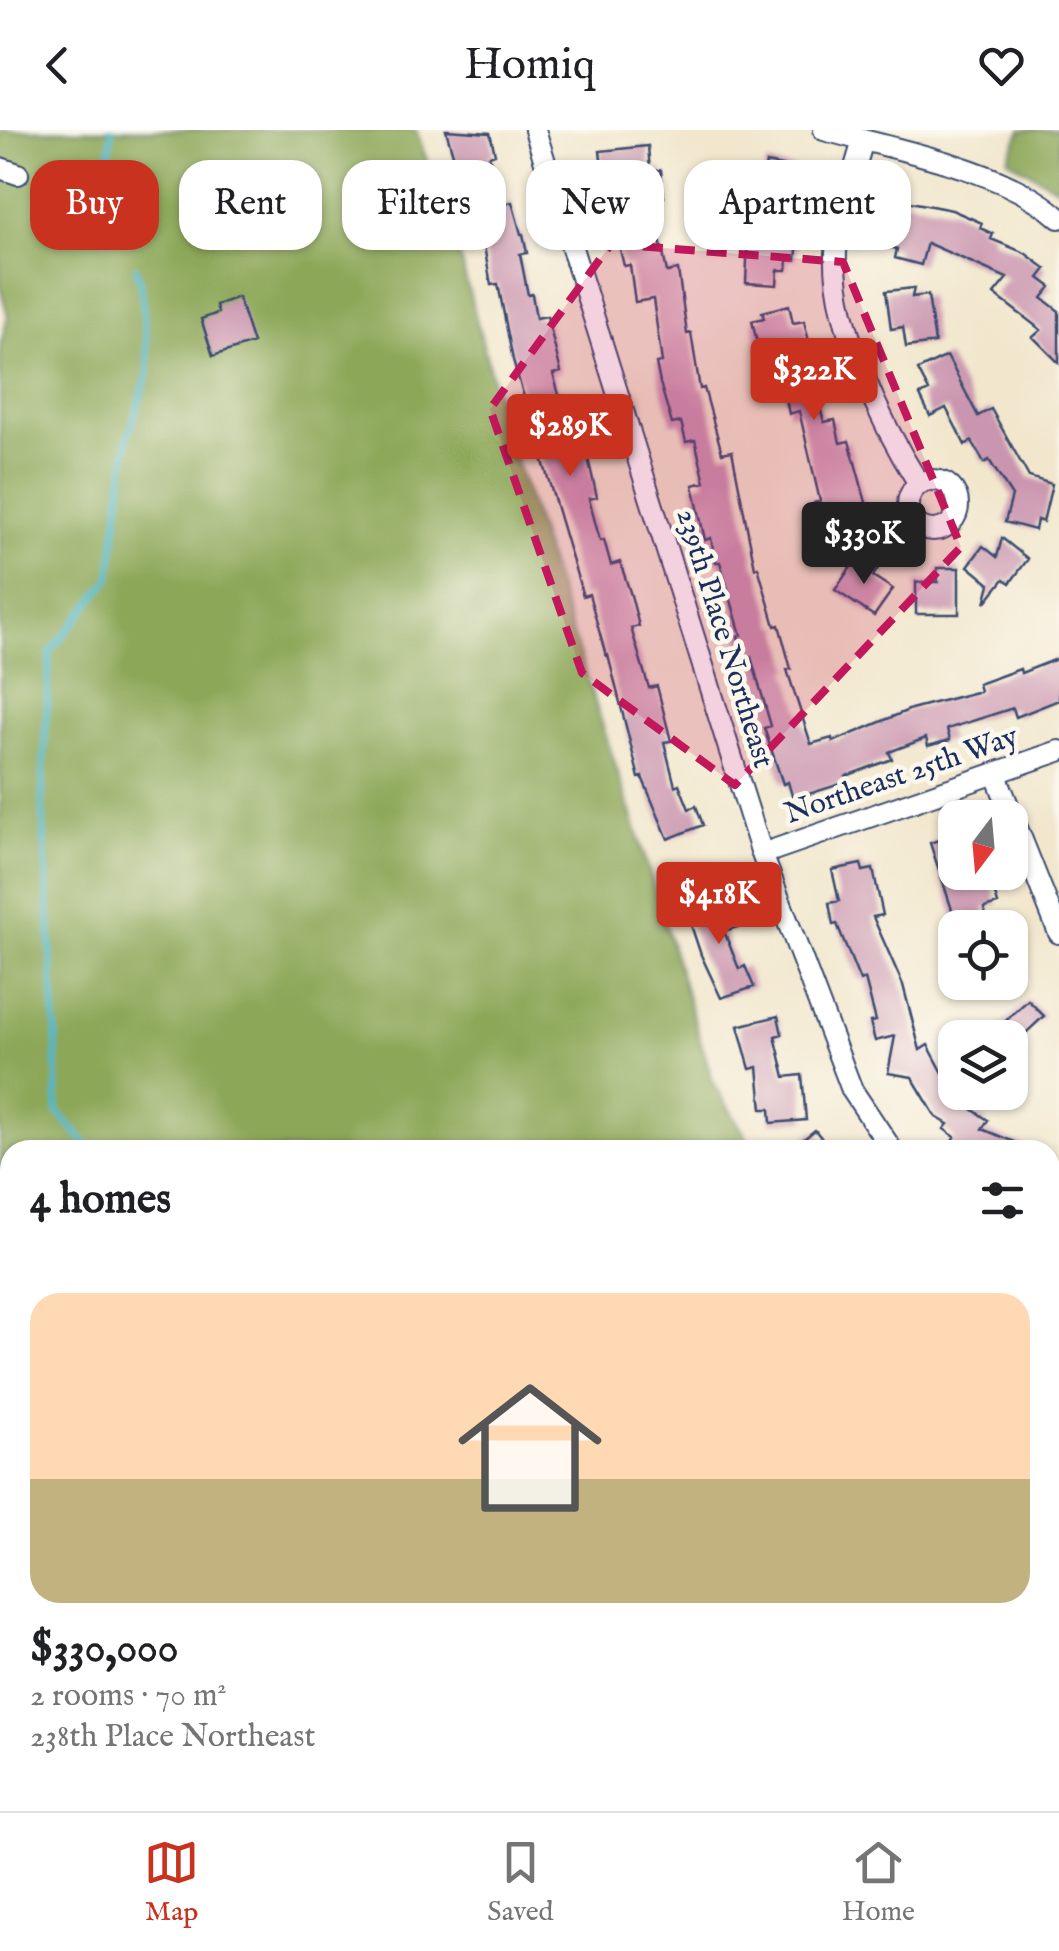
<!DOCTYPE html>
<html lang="en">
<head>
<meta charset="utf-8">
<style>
	:root { --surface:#fff; --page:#f6f6f6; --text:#202124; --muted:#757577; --line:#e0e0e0; --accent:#c8321e }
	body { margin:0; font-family:"IM FELL English",serif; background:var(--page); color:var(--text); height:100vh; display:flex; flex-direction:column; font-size:38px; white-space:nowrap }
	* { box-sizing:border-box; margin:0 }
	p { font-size:32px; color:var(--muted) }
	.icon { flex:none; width:55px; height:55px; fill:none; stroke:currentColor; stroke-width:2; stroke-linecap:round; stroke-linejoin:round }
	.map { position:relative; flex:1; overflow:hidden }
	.sheet { position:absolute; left:0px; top:1010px; width:1060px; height:672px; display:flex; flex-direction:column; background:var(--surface); border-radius:30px 30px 0 0; box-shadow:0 2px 8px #0004 }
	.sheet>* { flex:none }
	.guide { position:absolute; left:30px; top:30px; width:1000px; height:90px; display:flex; gap:20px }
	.needle { width:65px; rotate:196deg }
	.tools { position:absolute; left:938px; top:670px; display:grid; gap:20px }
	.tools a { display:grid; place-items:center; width:90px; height:90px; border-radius:20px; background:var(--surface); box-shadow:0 2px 8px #0004; font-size:50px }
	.price { position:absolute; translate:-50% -85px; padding:0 22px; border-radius:10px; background:var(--accent); color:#fff; font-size:32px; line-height:65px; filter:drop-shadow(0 2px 5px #0008) }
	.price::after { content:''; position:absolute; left:50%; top:60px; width:30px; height:22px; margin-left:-15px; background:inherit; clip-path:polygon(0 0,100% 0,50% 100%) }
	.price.current { background:#222; color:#fff }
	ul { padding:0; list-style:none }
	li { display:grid; align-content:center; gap:20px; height:530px; padding:0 30px }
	li span { display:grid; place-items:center; height:310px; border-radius:30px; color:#555 }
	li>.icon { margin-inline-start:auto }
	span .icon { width:180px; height:180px; fill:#fffc; stroke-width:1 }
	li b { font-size:42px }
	h2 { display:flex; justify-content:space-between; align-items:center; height:120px; padding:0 30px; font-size:42px }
	.tag { padding:0 35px; border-radius:30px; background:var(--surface); box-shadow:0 2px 8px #0004; font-size:35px; line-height:90px }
	.tag.current { background:var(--accent); color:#fff }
	header { display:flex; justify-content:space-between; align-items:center; height:130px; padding:0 30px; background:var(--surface); font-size:45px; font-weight:600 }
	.tabs { display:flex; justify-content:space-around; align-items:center; height:140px; border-top:2px solid var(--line); background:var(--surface); font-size:28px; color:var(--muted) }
	.tabs a { display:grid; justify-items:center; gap:5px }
	.tabs .current { color:var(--accent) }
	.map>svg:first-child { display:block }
	.forest { fill:#8ca759; stroke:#546b5c; stroke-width:2.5 }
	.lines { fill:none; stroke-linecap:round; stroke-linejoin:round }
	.stream { stroke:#4db8c9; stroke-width:6 }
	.building { fill:#ca95af }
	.minor-casing { stroke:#3b4b6f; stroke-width:24 }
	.minor { stroke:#fff; stroke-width:20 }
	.marked { fill:#c2185b; fill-opacity:0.2; stroke:#c2185b; stroke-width:8; stroke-dasharray:20 12; stroke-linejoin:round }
	.labels { text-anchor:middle; stroke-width:9; stroke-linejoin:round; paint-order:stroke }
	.street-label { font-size:30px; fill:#1b2f5e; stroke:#fbf7ec }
</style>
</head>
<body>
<header><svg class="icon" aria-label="back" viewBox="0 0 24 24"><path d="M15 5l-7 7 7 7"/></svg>Homiq<svg class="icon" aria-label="heart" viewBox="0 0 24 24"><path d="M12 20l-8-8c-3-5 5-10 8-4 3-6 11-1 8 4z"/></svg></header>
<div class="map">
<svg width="1059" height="1681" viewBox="0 0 1059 1681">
	<rect width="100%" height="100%" fill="#fbf7ec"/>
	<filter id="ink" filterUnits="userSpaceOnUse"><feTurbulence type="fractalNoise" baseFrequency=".01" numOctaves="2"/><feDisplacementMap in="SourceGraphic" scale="20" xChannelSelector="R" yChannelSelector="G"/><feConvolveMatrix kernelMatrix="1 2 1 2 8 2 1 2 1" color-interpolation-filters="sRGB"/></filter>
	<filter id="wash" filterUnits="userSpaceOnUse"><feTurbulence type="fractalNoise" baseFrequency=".0048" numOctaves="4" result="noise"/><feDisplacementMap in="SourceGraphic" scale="40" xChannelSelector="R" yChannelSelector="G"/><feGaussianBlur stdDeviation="2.25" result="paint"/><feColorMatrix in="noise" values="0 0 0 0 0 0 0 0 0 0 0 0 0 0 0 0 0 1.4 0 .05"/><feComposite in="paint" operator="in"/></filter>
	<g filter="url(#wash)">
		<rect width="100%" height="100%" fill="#f2e7cd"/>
		<path class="forest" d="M0,0H416L454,106L505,297L635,695L713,952L754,1020H10V1672H1018L1023,1681H0V216L8,186L0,157Z
			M1021,0H1059L1058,59L1008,29Z"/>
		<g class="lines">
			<path class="stream" d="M112,0L108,36L133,83
				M92,1020L57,981L56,904L42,668L50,522L110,449L128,307L149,240L141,157L136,138
				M320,1672L326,1681"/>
		</g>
		<g id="blocks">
			<path class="building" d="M446,0L490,3L495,24L489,26L502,75L512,72L521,104H523L527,123L520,124L528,165L532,164L536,188L547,186L561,242L553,244L573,312L582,309L588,328L597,367L589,369L600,411L604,410L611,435L620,432L631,465L639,496L631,498L649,558L657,556L671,611L664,612L675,656L679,654L689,679L696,676L703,695L668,709L642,647L639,648L608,525L606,526L589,464L583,466L513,230L498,154L491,155L481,99L475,101Z
				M648,16L650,41L661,40L664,67L651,68L667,142L678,140L687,204L691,203L700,259L704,258L722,323L732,321L755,438L758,437L775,496L779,495L791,539L787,540L811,614L832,608L833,612L911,579L980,561L978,554L1020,539L1021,543L1059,528V570L1016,587L1013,578L947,599L950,610L928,616L926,608L889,622L892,629L846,646L847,652L793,669L788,652L783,654L764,598L771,596L751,527L744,529L738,506L741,505L720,432H716L711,408L705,410L693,355L705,352L695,310L686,312L681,292L672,294L660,253L656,233L662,232L653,169L635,172L630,135L624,136L619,115L626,113L617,72L606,73L600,21Z
				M766,33L798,39L793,64L802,66L796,130H788L787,140H778L777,155L746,153L748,108H752Z
				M885,67L952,80L982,93L980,98L993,104L991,109L1025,123L1046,139L1039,148L1051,157L1042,168L1059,181V233L1033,207L1041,200L994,164L1007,148L927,113L921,135L895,128L897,119L872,112Z
				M914,158L912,167L928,165L935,213L906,217L903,197L891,199L886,161Z
				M238,167L253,213L213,226L201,189L218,183L216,175Z
				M789,175L793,193L804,191L814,232L817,231L823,252L814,255L824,292L835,290L840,313L849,311L867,376L853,382L861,402L837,412H830L814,373L820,371L799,281L789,284L776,221L760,225L752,191L764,188L762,182Z
				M947,226L978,286L991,279L1029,347L1052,354L1043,392L1037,390L1035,400L1005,392L1012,366L989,330L984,333L972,311L965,315L946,278L930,286L920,265L929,261L918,240Z
				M1002,408L1028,429L1010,453L1004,449L985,473L990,454L968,436L983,416L997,427Z
				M859,425L878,438L873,446L893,459L874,486L835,460Z
				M937,438H959V484H916V452H938Z
				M955,704V742H988L998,774L984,778L990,798H958L930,713Z
				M861,734L863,741L873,739L883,785L873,787L903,855L920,920L928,915L957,969L988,990L982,999L1034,1020H946L955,1007L944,999L948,994L936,987L912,947L888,943L895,906L875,911L870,892L876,891L865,849L860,851L837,794L833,795L829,773L839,771L832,740Z
				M729,769L738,797L724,801L739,839L745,836L754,857L721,868L701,825L687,783Z
				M1028,870L1044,886L1011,917L1010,908H1002L995,901Z
				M778,886L782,904L775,906L785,947L802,945L806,990L771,993L770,979H762L758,937L750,939L738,896Z
				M815,1000L831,1020H790Z"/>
		</g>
	</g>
	<g filter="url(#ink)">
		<use href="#blocks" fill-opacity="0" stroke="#3b4b6f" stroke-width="2.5"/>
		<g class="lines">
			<g class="minor-casing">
				<path id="minor" d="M535,0L762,724L852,960L892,1020
					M824,0C894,19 1006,39 1059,88
					M863,10C853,47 838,85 836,123C833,194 882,295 919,354
					M0,38L18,44
					M908 375a25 25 0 1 1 50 0a25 25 0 1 1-50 0Z
					M996,645L1059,803
					M762,724L1059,621
					M1050,1104L1059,1106
					M1050,1365L1059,1359
					M1059,1418V1469"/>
			</g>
			<use href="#minor" class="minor"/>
		</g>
	</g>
	<path class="marked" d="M611,114L843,132L961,417L735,655L582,543L490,279Z"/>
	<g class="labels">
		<g class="street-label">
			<text transform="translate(726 508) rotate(73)" y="10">239th Place Northeast</text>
			<text transform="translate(901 644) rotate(-19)" y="10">Northeast 25th Way</text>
		</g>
	</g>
</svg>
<div class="tools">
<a><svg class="needle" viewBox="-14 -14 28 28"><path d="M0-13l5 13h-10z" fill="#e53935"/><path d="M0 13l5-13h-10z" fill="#757577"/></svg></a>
<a><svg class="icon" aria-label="locate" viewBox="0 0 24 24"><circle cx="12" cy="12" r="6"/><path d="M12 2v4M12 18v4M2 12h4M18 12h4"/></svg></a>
<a><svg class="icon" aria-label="layers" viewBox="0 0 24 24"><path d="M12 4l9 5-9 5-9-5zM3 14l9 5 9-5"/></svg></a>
</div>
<b class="price" style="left:814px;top:293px">$322K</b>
<b class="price" style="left:570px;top:349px">$289K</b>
<b class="price current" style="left:864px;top:457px">$330K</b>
<b class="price" style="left:719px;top:817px">$418K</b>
<div class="guide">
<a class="tag current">Buy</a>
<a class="tag">Rent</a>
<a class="tag">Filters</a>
<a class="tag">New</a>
<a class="tag">Apartment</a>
</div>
<section class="sheet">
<h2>4 homes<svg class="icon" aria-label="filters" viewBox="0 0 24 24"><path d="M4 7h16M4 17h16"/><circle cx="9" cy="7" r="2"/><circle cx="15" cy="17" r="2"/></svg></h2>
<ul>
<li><span style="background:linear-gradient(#ffd9b3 60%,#c2b280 0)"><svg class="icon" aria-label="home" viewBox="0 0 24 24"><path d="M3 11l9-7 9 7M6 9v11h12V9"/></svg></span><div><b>$330,000</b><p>2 rooms · 70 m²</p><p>238th Place Northeast</p></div></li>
</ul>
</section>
</div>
<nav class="tabs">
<a class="current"><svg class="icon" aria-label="map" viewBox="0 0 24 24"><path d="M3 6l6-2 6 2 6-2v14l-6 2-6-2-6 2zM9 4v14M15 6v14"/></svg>Map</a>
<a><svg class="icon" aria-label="saved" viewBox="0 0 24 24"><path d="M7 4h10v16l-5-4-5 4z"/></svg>Saved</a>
<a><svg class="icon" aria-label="home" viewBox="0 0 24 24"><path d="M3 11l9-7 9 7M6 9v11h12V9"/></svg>Home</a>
</nav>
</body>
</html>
